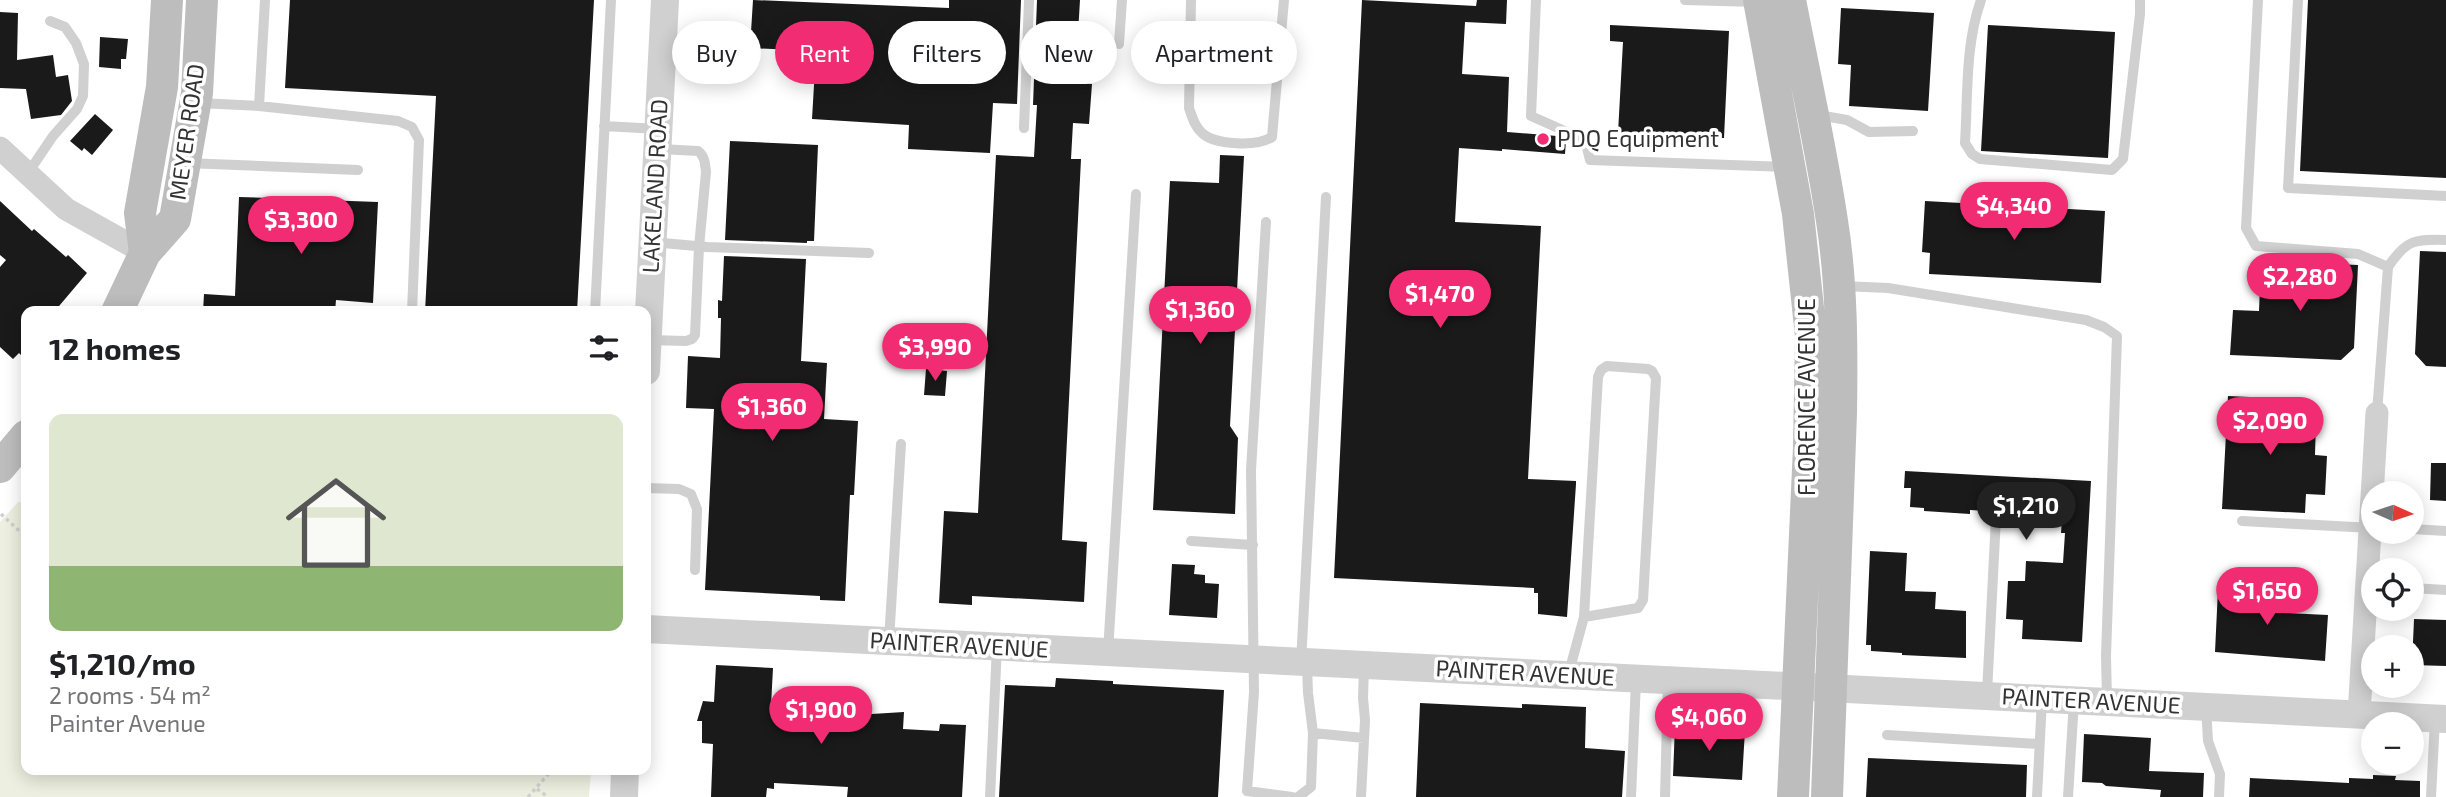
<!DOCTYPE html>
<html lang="en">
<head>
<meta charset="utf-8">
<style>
	:root { --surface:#fff; --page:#f2f2f2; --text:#202124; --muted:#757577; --line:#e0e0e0; --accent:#f22c72 }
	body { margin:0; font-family:"Exo 2",sans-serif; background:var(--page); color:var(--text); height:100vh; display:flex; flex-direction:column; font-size:26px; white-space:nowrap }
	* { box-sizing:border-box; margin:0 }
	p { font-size:23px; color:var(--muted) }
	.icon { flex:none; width:38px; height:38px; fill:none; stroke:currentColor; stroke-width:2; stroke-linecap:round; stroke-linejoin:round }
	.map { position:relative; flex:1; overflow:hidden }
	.drawer { position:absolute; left:21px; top:306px; width:630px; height:469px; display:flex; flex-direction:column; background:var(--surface); border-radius:14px; box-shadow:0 4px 18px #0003 }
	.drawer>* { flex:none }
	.banner { position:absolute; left:672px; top:21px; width:665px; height:63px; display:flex; gap:14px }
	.needle { width:46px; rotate:93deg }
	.fabs { position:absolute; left:2361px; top:481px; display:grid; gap:14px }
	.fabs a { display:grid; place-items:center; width:63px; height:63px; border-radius:50%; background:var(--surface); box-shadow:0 4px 18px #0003; font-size:35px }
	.price { position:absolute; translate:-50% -60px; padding:0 16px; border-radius:24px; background:var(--accent); color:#fff; font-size:23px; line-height:46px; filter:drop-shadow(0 2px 4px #0008) }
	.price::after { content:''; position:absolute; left:50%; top:42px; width:21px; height:16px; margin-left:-10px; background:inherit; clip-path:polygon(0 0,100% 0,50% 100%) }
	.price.selected { background:#222; color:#fff }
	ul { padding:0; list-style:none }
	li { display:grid; align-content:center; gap:14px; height:371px; padding:0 28px }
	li+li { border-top:2px solid var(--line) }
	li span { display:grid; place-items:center; height:217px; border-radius:14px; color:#555 }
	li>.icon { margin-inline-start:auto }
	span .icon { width:126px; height:126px; fill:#fffc; stroke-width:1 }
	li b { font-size:30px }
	h2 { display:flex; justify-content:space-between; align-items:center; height:84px; padding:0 28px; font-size:30px }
	.tag { padding:0 24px; border-radius:32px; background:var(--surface); box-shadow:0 4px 18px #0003; font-size:24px; line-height:63px }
	.tag.selected { background:var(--accent); color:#fff }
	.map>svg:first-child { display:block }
	.green { fill:#edf0e0 }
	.building { fill:#1a1a1a }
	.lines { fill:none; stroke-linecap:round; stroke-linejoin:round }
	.path { stroke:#d0d0d0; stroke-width:3.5; stroke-dasharray:3.5 3.5; stroke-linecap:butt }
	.service { stroke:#d0d0d0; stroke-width:10 }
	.minor { stroke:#d0d0d0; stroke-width:23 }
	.tertiary { stroke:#d0d0d0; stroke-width:28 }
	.secondary { stroke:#bdbdbd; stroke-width:32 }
	.poi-dot { fill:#f22c72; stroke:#fff; stroke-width:2.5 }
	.labels { text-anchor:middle; stroke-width:7; stroke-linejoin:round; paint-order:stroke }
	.street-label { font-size:23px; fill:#333; stroke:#fff }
	.poi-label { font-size:23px; fill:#333; stroke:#fff; text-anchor:start }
</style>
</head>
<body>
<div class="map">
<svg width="2446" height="797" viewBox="0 0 2446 797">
	<rect width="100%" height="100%" fill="#fff"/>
	<path class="green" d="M18,502H26V770H591L589,797H0V522Z"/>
	<path class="building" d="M290,0H594L577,312H425L436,96L285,88Z
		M753,0L949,8V0H1021L1017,104L993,103L990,153L908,149L909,125L812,119L816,51L750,48Z
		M1037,0H1080L1075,83L1092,84L1089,124L1073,123L1071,159H1081L1062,540L1087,542L1084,602L972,596V605L939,603L944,511L978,513L996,155L1034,157L1037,105H1033Z
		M1362,0L1476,6L1477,0H1507L1506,24L1465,22L1462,74L1509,77L1507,132L1557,136L1566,140L1565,154L1502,149V151L1459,148L1455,222L1541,226L1528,479L1576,481V484L1567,617L1538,614V593H1534V588L1334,578Z
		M2308,0H2446V178L2300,171Z
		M1841,8L1934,13L1928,111L1849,106L1851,65L1838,64Z
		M0,12L18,13L17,60L53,55L56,77L68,75L72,101L61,115L31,119L26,89L0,88Z
		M1610,25L1729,31L1724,138L1618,133L1623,42L1610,41Z
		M1988,25L2115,32L2108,158L1981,151Z
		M100,37L128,39L126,59H121V69L99,67Z
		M95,114L113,130L92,155L84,148L82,151L70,141Z
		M730,141L818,145L814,241H807V243L725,240Z
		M1220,155L1244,156L1230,426L1238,438L1235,514L1153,510L1170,181L1219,183Z
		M239,197L378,202L373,303L336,300L335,312H203L204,294L235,296Z
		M0,201L32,231L34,229L66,257L68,255L87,273L54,312H26V360L19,353L13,359L0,347V267L6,260L0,255Z
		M1925,201L2105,211L2101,283L1929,274L1930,253L1922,252Z
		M2420,251L2446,252V367L2426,366L2415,354Z
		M724,256L806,259L801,361L827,363L824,419L858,421L854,495H850L845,601L820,600V596L705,590L714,409L686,408L688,356L720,358L721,318H718V300L722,301Z
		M2261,261L2358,265L2354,348L2341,360L2230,355L2233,310L2259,311Z
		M926,369L947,371L945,396L924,395Z
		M2228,396L2296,399L2295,418L2316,420L2315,455L2327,456L2325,495L2306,494L2305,513L2222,509Z
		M2431,463H2446V501L2430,500Z
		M1905,471L2091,481L2082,642L2022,639L2023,620L2006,619L2008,581H2025L2026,561L2063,563L2065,533H2061L2062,519L2027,517V513L2004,512V495L1998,490L1990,494L1988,511L1970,510V514L1924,511V508L1910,507L1911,488H1904Z
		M1870,551L1907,553L1905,591L1936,592L1935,609L1966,611V658L1902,655V653L1871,651V645H1866Z
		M1172,564L1195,565L1194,574L1205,575V583L1219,584L1217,618L1169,615Z
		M2218,589L2286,593L2285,613L2328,615L2325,661L2215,652Z
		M2414,619L2446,620V666L2412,665Z
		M716,665L773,668L771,706L806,707V715L839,716L904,712L903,729L939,731L940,724L966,725L962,797H847L848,787L774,783V789L767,788L766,797H711L713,744L702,743V721H697L703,701L714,702Z
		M1056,678L1113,681V684L1224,690L1218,797H999L1005,685L1055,687Z
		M1420,703L1522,708V704L1586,707L1585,748L1625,751L1622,797H1416Z
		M1675,726L1745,730L1742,780L1673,776Z
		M2084,734L2151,738L2149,771L2204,773L2203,797H2160L2161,790L2106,786L2102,783L2082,782Z
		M1868,758L2027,765L2026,797H1866Z
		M2373,775L2396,776L2395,780L2420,781V797H2249L2250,778L2349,783V778L2373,779Z"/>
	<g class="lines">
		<path class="path" d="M1,514L26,537
			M518,774L522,770
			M537,789L548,797
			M528,797L552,770"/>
		<path class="service" d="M265,0L259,106L398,121L412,127L419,140L412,312
			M1191,0L1189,108C1192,116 1194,126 1202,133C1215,145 1257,147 1272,137L1284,0
			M1536,0L1531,116L1585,140L1590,160L1787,167
			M1685,0L1756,2
			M1981,0C1965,45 1968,95 1965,143L1972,154L1980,159L2112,170L2123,159L2140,14V0
			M2258,0L2246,228L2256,246L2358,254L2388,267
			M2298,0L2288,188L2446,196
			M1119,44L1122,0
			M199,103L259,106
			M1818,115L1847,120L1869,132L1913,131
			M604,126L658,129
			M1024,128L1029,0
			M186,163L358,170
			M28,173L53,136L77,109L83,96L84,64L76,43L65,27L50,21
			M1266,222L1251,470L1254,692L1247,791L1292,797
			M652,242L707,247L869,253
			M1842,286L1888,288L2086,320L2104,327L2117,336L2106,656L2107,700
			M595,312L611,0
			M649,340L686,341L692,339L695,335L699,247L706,172C705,164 705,156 698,151L660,149
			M2377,413L2388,267C2406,240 2414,239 2446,240
			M646,488L679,489L691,494L697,509L695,570
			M2242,521L2372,528
			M2412,529L2446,531
			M1191,541L1253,545
			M2412,588L2446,590
			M889,641L901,444
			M1108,652L1136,194
			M1301,662L1326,197
			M1307,665L1308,693L1313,733L1364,738
			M1569,672L1584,617L1598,377L1601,370L1607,366L1648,369L1652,371L1656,378L1643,600L1638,608L1584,617
			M1987,693L1997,498
			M2206,707L2208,741L2220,774L2219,797
			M1887,735L2039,744
			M990,797L997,646
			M1298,797L1311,787L1313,733
			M1361,797L1365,720L1363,698L1364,667
			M1631,797L1636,681
			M1665,797L1668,681
			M2037,797L2042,699
			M2068,797L2074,701
			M2431,797L2435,719"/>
		<path class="minor" d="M0,148L66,209L145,253
			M2359,715L2377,413"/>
		<path class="tertiary" d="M646,371L665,0
			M646,629L2446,719
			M624,797L625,770"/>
		<path class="secondary" d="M1759,0L1798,214L1811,336L1809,447L1793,797
			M1790,0C1804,73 1821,147 1832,221C1842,284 1842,349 1841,413L1827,797
			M145,253L140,213L162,87L167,0
			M117,312L145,253L175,219L197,93L202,0
			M0,467L26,436"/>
	</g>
	<circle class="poi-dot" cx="1543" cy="139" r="7"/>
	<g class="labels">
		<g class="street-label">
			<text transform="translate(187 132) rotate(-82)" y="8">MEYER ROAD</text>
			<text transform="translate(655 186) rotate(-87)" y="8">LAKELAND ROAD</text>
			<text transform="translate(1807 397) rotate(-90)" y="8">FLORENCE AVENUE</text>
			<text transform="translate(959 645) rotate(3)" y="8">PAINTER AVENUE</text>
			<text transform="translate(1525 673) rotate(3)" y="8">PAINTER AVENUE</text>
			<text transform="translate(2091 701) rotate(3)" y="8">PAINTER AVENUE</text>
		</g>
		<g class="poi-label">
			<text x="1557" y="147">PDQ Equipment</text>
		</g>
	</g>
</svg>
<div class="fabs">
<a><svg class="needle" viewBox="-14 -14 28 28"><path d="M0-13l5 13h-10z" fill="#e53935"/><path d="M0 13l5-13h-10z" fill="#757577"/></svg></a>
<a><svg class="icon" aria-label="locate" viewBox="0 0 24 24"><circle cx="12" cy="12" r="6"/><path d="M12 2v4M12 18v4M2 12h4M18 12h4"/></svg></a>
<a>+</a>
<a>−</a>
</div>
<b class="price" style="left:2014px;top:242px">$4,340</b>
<b class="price" style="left:301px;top:256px">$3,300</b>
<b class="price" style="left:2300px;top:313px">$2,280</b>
<b class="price" style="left:1440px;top:330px">$1,470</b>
<b class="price" style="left:1200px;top:346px">$1,360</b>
<b class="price" style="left:935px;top:383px">$3,990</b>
<b class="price" style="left:772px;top:443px">$1,360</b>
<b class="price" style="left:2270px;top:457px">$2,090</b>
<b class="price selected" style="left:2026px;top:542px">$1,210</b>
<b class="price" style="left:2267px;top:627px">$1,650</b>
<b class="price" style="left:821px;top:746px">$1,900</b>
<b class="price" style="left:1709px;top:753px">$4,060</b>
<div class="banner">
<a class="tag">Buy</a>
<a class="tag selected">Rent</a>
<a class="tag">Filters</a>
<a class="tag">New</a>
<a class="tag">Apartment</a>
</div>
<section class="drawer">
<h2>12 homes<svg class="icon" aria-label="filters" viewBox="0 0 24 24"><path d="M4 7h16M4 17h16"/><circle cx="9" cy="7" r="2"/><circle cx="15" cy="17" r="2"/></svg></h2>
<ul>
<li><span style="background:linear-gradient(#dfe7d0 70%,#8fb573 0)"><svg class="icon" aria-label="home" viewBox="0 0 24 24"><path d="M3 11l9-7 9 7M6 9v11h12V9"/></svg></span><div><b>$1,210/mo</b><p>2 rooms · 54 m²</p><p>Painter Avenue</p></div></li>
</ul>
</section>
</div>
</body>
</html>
